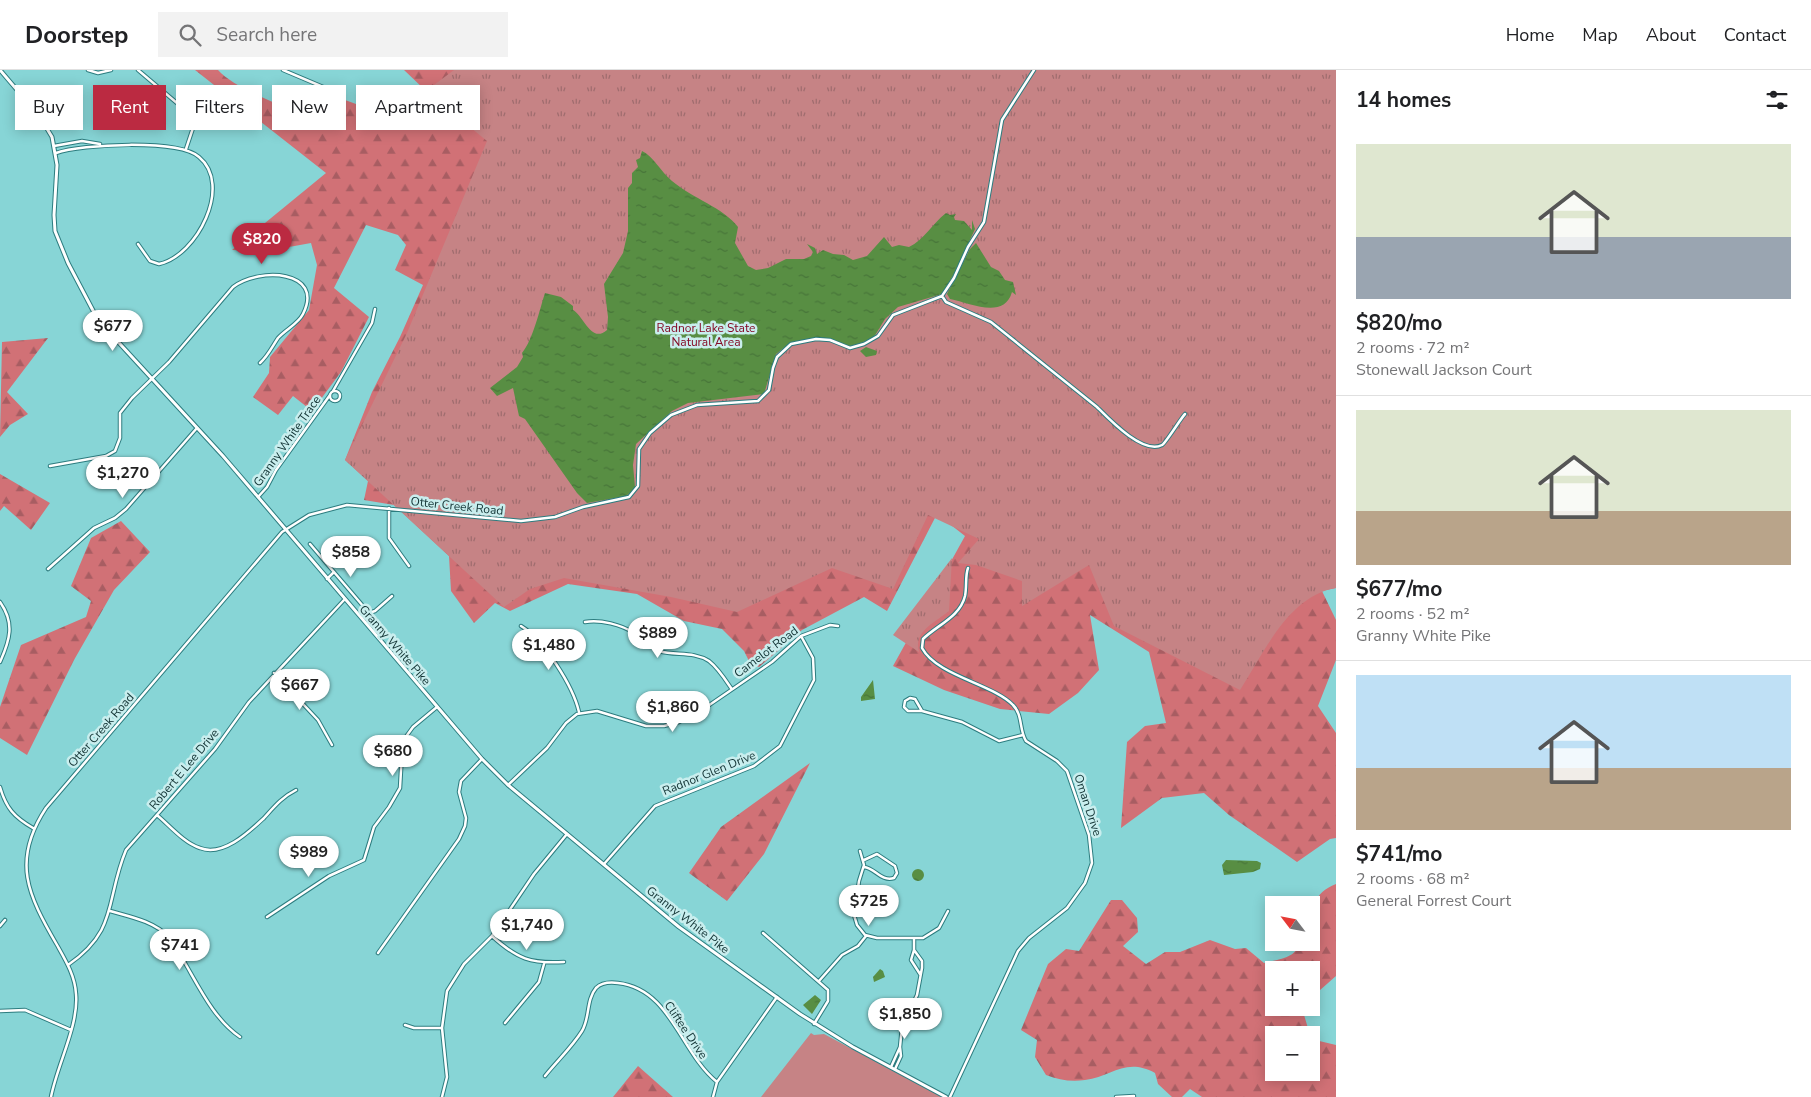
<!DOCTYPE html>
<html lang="en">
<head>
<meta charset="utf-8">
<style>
	:root { --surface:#fff; --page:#f2f2f2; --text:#202124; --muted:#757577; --line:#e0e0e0; --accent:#bb2a41 }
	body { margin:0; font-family:"Nunito Sans",sans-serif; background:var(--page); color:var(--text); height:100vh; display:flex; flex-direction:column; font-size:19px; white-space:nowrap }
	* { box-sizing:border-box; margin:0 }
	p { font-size:16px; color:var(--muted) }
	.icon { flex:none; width:28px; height:28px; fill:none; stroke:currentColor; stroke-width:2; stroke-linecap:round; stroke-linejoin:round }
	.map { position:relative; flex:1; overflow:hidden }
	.side { display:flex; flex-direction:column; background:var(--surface); width:475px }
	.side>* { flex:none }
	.banner { position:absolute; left:15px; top:15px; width:475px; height:45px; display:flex; gap:10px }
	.needle { width:32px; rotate:302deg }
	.controls { position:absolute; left:1265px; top:826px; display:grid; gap:10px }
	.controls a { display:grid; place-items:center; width:55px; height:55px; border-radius:0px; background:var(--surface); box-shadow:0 2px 12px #0003; font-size:25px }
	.price { position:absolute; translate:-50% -42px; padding:0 11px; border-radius:18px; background:#fff; color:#222; font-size:16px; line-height:32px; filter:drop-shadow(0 1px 2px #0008) }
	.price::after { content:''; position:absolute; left:50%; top:30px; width:15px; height:11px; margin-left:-8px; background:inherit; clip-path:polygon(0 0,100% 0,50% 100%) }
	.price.active { background:var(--accent); color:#fff }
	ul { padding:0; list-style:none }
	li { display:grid; align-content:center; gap:10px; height:265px; padding:0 20px }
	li+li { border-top:1px solid var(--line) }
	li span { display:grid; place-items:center; height:155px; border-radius:0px; color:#555 }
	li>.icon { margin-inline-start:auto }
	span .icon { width:90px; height:90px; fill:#fffc; stroke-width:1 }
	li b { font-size:21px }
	h2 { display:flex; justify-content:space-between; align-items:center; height:60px; padding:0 20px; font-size:21px }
	.tag { padding:0 18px; border-radius:0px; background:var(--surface); box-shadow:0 2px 12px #0003; font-size:18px; line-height:45px }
	.tag.active { background:var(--accent); color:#fff }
	header { display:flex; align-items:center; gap:30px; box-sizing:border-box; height:70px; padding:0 25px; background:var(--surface); border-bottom:1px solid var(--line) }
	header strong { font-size:24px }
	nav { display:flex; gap:28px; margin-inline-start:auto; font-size:18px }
	.search { width:350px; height:45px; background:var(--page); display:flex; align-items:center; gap:12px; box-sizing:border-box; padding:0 18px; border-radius:0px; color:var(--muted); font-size:19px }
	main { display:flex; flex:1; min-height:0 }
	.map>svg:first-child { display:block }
	.grass { fill:#c68385 }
	.forest { fill:url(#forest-firs) }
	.park { fill:url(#park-tufts) }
	.water { fill:url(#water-ripples) }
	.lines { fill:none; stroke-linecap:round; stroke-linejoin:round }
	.minor-casing { stroke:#2c7c7f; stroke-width:4.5 }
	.secondary-casing { stroke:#2c7c7f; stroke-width:5 }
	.minor { stroke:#fff; stroke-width:2.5 }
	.secondary { stroke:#fff; stroke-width:3 }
	.labels { text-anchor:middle; stroke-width:5; stroke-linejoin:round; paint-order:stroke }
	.park-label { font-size:12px; fill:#850a26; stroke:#c9eeee }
	.street-label { font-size:12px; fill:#123334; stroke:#c9eeee }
</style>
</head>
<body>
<header>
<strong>Doorstep</strong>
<div class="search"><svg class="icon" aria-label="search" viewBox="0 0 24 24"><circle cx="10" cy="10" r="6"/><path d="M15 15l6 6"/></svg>Search here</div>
<nav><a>Home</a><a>Map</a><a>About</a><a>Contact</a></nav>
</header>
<main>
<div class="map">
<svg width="1336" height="1027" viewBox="0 0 1336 1027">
	<defs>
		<pattern id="forest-firs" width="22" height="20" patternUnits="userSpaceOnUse" patternTransform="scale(1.25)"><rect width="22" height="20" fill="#d17176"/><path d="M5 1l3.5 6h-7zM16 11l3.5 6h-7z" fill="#a85d62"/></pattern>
		<pattern id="park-tufts" width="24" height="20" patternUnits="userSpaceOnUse" patternTransform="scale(1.25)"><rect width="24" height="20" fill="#c68385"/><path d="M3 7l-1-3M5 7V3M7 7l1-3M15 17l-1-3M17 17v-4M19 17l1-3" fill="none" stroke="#9f6c6e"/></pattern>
		<pattern id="water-ripples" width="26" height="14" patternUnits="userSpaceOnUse" patternTransform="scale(1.25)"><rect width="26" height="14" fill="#588e43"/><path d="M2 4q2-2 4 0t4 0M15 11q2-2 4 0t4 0" fill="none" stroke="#477539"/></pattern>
	</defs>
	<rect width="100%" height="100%" fill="#87d5d6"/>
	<path class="grass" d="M811,963L814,965L824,964L942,1027H761Z"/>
	<path class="forest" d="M195,0H218C236,20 289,38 315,49L326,23L356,34L375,20L396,45L426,21L404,0H1336V518L1322,521L1336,550V590L1318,636L1336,663V768L1330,769L1297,792L1229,745L1204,723L1162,728L1121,758L1127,672L1145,656L1166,653L1149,582L1090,545L1099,600L1078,623L1049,644L1000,639L944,620L893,596L965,466L937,444L887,541L864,527L802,560L759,597L751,595L744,581L722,559L684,551L637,524L568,514L510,541L495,533L474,553L451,521L449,486L394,435L364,430L368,411L345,390L372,322L400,267L423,215L395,200L406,175L398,165L366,155L334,218L369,247L341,302L312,341L293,326L278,345L253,327L269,303L270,287L309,240L317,195L311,173L267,181L232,180L326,103Z
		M48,268L7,322L28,344L10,355L0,367L2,272Z
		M0,404L50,433L31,460L4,436L0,441Z
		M121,451L150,482L114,520L74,590L27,685L0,668V637L21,575L86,547L91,531L71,516L91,468Z
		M810,693L764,784L727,831L689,803L721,757Z
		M1336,814V906L1311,928V900H1274V938H1302L1310,965H1274V1002H1311V969L1336,975V1027H1202L1190,1019L1182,1027H1172L1158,1014L1155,1003C1125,987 1112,1007 1085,1010C1071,1012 1059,1010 1046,1005L1035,987L1037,970L1021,960L1048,894L1066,879L1079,881L1111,830H1122L1137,848L1138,862L1123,876L1146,894L1165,882H1180L1210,870L1235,879L1246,878L1264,893C1278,889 1296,889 1299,873L1311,872C1311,847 1308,825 1336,814Z
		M638,996L673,1027H613Z"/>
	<path class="park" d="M454,0H1336V518C1288,526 1264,583 1240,620L1114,556L1089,495L1022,536V511L976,495L958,493L979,469L928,445L893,519L832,498L737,542L671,527L564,508L530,519L504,537L345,390L407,263L487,71L426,21Z
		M952,488L949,541C934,553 913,562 919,582L893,565Z"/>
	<path class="water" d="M642,81C653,86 661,102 672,111C692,128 724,138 738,157L735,173L748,196L756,200L768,198L786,189H804L811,186L813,182L807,174L815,178L817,184L823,180L833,184L844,185L853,190L867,186L884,167L892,177L899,175L909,177C924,170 932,154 946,143L950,145L956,144L954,147L955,150L964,151L972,160V150L975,159L955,202L942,224L898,237L885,249L874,267L861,273L850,276L819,267L790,273L776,284L764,324L688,333L672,341L636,374L633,395L635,417L632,421L626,426L587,433L577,423L525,349L519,346L513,318L497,326L490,318L517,297L523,287L522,283C533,270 540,238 545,223L561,227L573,236V240C584,246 591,274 607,260L608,247L604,214L623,183L628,161V118L632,113V103L638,97L636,90L640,88Z
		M976,173L991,197L999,201L1005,210L1013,212L1016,225L1012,222C1004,250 970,233 950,229L947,224L970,179Z
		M866,277L877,281L876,285L866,287L860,281Z
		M873,610L875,629L861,631V627Z
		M1226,790L1257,791L1261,793L1260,799L1253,802L1224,805L1222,795Z
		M912 805a6 6 0 1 1 12 0a6 6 0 1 1-12 0Z
		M880,899L883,901L885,907L874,912L873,907Z
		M815,925L821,930L812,944L803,935Z"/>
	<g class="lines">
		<g class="minor-casing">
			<path id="minor" d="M88,0L98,3L111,0
				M138,0L191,45L193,58L186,79
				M283,0L342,25
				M54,76L82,71L100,74
				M56,83C82,74 178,69 199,87C233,115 197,186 159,194L150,191L138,174
				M942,226L946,232L991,252L1097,337C1109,349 1143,385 1162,375C1165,374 1181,348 1185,344
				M330 326a5 5 0 1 1 10 0a5 5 0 1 1-10 0Z
				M333,321L372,253L375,239
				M50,396L106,386L115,381L120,368V343L132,328L169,292L233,217C259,197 325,200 303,244C298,254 286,259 278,268C272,277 268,286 260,293
				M258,427L267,417L276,400L330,325
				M389,438V468L409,496
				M310,474L369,543L375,541L392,526
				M48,499L94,458L115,448L126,439L197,358
				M327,509L334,502
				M0,532C15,553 10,570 0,592
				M585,552C600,549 622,555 634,563C643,569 649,577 659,581C676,586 693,581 709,591C718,598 725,609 731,618
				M521,556C544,570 573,616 579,642
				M274,603L318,650L332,675
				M922,641L915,629L910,628L905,631L904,637L908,641H922L962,652L999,671L1023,665
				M508,715L547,678L566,653L577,644L597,641L646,656H664L679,652L705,638L772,592L801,566L830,555L838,556
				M0,717C6,738 14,747 33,758
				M157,745C170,756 184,773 200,778C223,787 249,762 264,748C274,737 282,727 296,720
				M860,781L864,795L859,811L854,845L857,855L865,865L877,868H923L939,858L948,841
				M864,790L877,784L895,796L897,803L894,808C881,812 875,798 864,797
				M604,794L655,736L754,696L780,676L814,610L813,588L801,566
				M110,841C131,847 153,851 169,867C176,874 181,885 185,893C200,919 215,950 240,967
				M267,847L329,806L364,790L374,757L389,737L400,718L402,683L405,668L413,657L437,637
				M0,856L5,850
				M763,863L828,920V931L814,954
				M492,866C517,889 531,894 564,892
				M914,870V880
				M378,883L459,769L465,756L466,748L459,722L461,711L482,689
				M68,895C119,860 105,830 126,780L215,679L249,632L344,530
				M819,911L842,885L858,876L866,866
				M0,941L25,940L71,960
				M505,953L539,912L544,894
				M405,955L414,958H442
				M900,977L902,957L917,925L922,898V891L914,880L911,890L920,904
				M891,997L900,977L901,986L895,999
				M545,1006C557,991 572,977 582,961C590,948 586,930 596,918C602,912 610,912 618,913C671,919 680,982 717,1012
				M51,1027C57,995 79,955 76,924C75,906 66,891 57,875C28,825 11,791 46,738L282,462L309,445L347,435L521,451L555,447L583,437L629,427L638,416L639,379L650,363L671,345L697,335L758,331L769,320L773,298L777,287L791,274L816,269L830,270L850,278L864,274L878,266L893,245L942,226L954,208L968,177L984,152L1002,50L1034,0
				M442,1027L447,1007L442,958L447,921L464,894L492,866L534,804L567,764
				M713,1027L717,1012L777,927
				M950,1027L1018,881L1029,868L1067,838L1085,813L1092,793L1089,765L1067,701L1057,691L1026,671C1019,660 1023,645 1013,635C993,614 937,606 922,578L923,569C937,555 960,547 965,526C967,516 965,506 968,498
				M1116,1027L1134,1026"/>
		</g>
		<g class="secondary-casing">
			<path id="secondary" d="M0,0L40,47L52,67L57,95L54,145L55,161L68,193L98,250L223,386L482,689L508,715L679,857L800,944L853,977L946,1027"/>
		</g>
		<use href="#minor" class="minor"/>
		<use href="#secondary" class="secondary"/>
	</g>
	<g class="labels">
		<g class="park-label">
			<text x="706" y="262">Radnor Lake State<tspan x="706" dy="14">Natural Area</tspan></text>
		</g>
		<g class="street-label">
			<text transform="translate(287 371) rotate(-55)" y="4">Granny White Trace</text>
			<text transform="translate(457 436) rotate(6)" y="4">Otter Creek Road</text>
			<text transform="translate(395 575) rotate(49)" y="4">Granny White Pike</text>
			<text transform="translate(766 582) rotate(-37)" y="4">Camelot Road</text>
			<text transform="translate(101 660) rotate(-49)" y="4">Otter Creek Road</text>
			<text transform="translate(184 699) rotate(-50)" y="4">Robert E Lee Drive</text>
			<text transform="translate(709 703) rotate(-22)" y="4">Radnor Glen Drive</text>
			<text transform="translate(1088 735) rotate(72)" y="4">Oman Drive</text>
			<text transform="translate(688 850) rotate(38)" y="4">Granny White Pike</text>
			<text transform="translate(686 960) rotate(56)" y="4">Cliftee Drive</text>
		</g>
	</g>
</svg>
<div class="controls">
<a><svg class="needle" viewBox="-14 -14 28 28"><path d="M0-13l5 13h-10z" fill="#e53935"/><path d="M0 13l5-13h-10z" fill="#757577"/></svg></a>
<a>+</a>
<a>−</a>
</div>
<b class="price active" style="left:262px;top:195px">$820</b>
<b class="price" style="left:113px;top:282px">$677</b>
<b class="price" style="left:123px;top:429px">$1,270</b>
<b class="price" style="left:351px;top:508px">$858</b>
<b class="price" style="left:658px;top:589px">$889</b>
<b class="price" style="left:549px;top:601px">$1,480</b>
<b class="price" style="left:300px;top:641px">$667</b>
<b class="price" style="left:673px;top:663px">$1,860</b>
<b class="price" style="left:393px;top:707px">$680</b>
<b class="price" style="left:309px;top:808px">$989</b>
<b class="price" style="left:869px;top:857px">$725</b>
<b class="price" style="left:527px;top:881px">$1,740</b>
<b class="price" style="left:180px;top:901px">$741</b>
<b class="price" style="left:905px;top:970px">$1,850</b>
<div class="banner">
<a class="tag">Buy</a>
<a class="tag active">Rent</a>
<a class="tag">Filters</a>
<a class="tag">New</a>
<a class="tag">Apartment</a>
</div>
</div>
<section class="side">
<h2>14 homes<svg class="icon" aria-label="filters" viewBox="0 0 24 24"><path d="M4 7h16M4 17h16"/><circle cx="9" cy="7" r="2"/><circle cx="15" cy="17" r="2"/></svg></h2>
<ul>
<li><span style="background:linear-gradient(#dfe7d0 60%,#9aa5b1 0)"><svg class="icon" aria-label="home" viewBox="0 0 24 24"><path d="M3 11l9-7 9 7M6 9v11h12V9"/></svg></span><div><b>$820/mo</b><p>2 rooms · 72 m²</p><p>Stonewall Jackson Court</p></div></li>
<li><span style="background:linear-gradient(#dfe7d0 65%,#b9a48a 0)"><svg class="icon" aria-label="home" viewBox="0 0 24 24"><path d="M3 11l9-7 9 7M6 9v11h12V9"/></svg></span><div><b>$677/mo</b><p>2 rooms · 52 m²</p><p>Granny White Pike</p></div></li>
<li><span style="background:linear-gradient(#bfe0f5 60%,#b9a48a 0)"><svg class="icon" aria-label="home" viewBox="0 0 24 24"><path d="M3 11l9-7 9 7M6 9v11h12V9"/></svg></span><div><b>$741/mo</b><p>2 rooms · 68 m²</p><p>General Forrest Court</p></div></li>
</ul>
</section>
</main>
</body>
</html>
